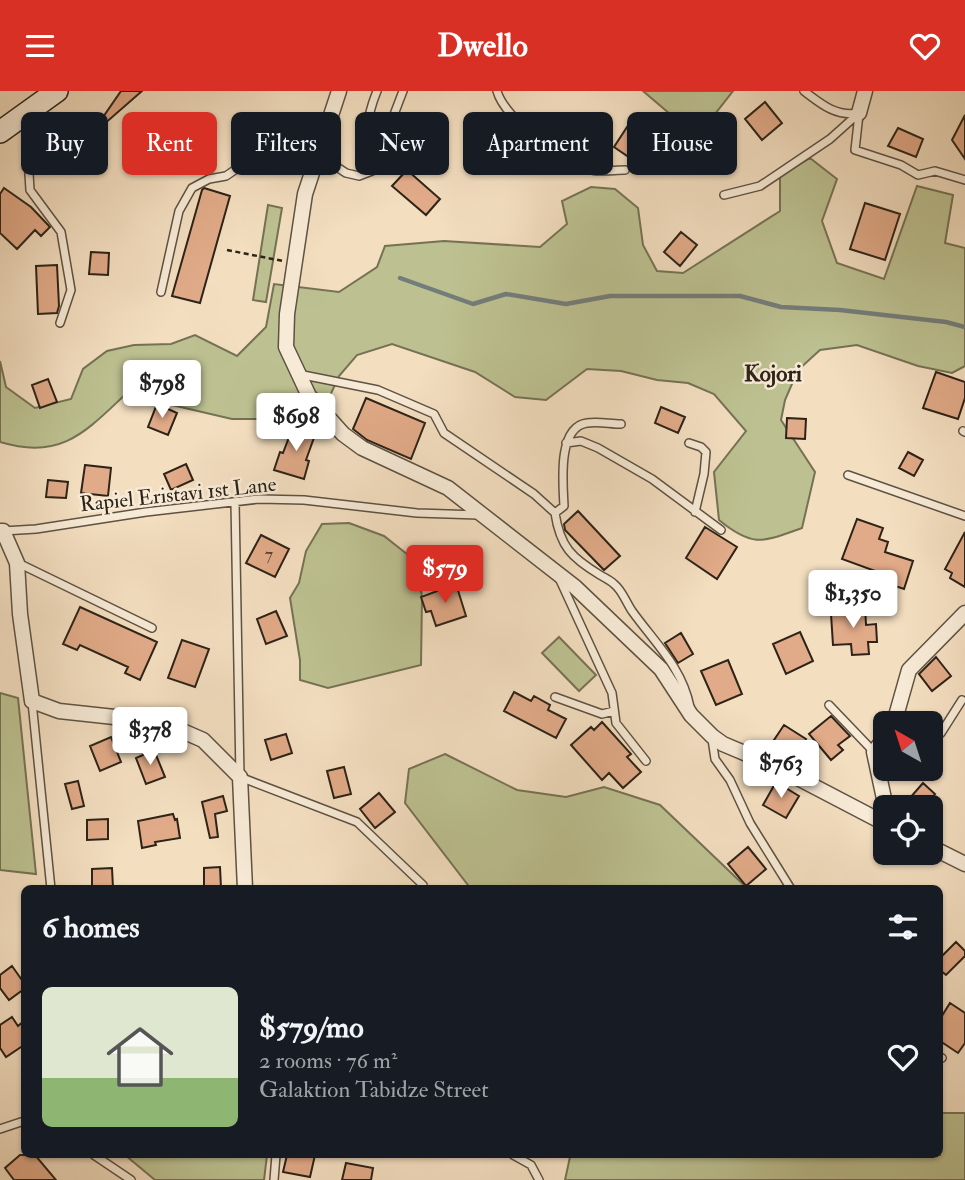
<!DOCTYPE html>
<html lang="en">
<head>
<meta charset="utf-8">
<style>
	:root { --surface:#171b24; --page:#20242c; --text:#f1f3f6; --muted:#9ea1a6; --accent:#d93025 }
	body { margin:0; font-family:"IM FELL Double Pica",serif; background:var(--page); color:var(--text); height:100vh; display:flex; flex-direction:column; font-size:26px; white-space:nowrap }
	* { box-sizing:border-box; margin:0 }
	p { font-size:23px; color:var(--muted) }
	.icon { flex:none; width:38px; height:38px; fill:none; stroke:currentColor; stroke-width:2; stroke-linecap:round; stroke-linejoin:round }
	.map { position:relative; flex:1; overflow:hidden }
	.drawer { position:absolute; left:21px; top:794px; width:922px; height:273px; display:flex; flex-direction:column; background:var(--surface); border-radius:10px; box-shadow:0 2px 5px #0004 }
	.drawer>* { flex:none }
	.hud { position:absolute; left:21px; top:21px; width:924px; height:63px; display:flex; gap:14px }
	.needle { width:46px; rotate:321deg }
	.tools { position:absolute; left:873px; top:620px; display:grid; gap:14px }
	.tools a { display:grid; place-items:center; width:70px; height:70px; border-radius:10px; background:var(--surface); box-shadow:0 2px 5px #0004; font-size:35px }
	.price { position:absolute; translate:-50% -60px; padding:0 16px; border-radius:7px; background:#fff; color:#222; font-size:23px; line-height:46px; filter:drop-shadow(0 2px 4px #0008) }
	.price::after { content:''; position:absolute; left:50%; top:42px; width:21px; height:16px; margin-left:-10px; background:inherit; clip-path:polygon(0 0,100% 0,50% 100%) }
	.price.current { background:var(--accent); color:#fff }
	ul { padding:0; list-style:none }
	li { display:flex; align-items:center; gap:21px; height:175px; padding:0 21px }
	li span { display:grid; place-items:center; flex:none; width:196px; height:140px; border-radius:10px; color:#555 }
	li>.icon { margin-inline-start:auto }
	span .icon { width:84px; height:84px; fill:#fffc; stroke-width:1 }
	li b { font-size:30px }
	h2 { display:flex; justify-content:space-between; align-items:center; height:84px; padding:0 21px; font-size:30px }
	.chip { padding:0 24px; border-radius:10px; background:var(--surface); box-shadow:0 2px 5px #0004; font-size:24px; line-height:63px }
	.chip.current { background:var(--accent); color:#fff }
	header { display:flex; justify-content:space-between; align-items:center; height:91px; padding:0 21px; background:var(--accent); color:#fff; font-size:32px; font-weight:800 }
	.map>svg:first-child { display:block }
	.green { fill:#bdc191; stroke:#757254; stroke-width:2 }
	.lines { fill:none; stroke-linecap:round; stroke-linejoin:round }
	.stream { stroke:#737d7c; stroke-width:4.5 }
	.building { fill:#e1aa88; stroke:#2d2318; stroke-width:2 }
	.service-casing { stroke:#5e5242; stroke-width:10 }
	.minor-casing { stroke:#5e5242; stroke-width:17 }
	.secondary-casing { stroke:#2d2318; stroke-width:24 }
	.path { stroke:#2d2318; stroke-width:2.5; stroke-dasharray:5 3.5; stroke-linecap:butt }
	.service { stroke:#f7ead6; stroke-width:7 }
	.minor { stroke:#f7ead6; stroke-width:14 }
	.secondary { stroke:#f7ead6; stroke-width:21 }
	.labels { text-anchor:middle; stroke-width:5; stroke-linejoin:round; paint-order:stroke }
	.number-label { font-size:18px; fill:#5a4534 }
	.street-label { font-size:21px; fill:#2d2318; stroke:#f7ead6 }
	.neighbourhood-label { font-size:23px; font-weight:bold; fill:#2d2318; stroke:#f7ead6 }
</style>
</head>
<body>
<header><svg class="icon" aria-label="menu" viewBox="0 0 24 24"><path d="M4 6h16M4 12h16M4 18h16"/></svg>Dwello<svg class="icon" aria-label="heart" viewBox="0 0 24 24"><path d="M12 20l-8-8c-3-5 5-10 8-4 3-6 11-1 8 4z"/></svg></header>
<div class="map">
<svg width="965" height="1089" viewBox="0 0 965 1089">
	<rect width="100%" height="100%" fill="#f3dec0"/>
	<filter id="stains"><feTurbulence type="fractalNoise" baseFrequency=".00286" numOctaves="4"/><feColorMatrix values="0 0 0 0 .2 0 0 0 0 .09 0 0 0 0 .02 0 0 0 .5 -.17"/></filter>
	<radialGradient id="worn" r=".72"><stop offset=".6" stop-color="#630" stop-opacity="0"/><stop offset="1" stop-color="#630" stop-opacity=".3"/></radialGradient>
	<path class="green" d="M643,0H733L697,46Z
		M810,67L837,88L822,130L837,172L884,188L917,95L953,104L945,152L965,157V275L952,282L918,275L857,254L820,259L798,279L785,309L781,329L815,381L802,437C763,451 753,457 719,429L714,381L746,340L714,303L688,292L657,289L621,280L587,278L546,309L515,306L475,281L392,253L357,264L339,285L328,309L288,311L272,328H232L159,311L128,301C86,340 62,370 0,351V270L6,296L35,317L71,308L83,278L107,260L134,254L171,253L195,244L237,265L266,236L274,193L339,201L377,176L385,155L444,150L540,156L567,133L562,110L591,96L615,98L638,117L643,154L657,180L683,182L780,120V85Z
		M268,114L282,117L266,211L253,209Z
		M349,432L384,445L417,471L422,506L421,574L328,597L300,589V569L290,507L299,492L306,460L322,433Z
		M559,546L596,584L579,600L542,562Z
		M0,602L18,607L36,783L0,779Z
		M445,663L517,699L566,706L604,696L660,714L748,798H471L405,712L409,678Z
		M940,1022H965V1089H565L570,1066L544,1064H940Z
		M125,1064H267L264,1089H155Z"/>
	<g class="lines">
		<path class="stream" d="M400,187L473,213L506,203L566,213L610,205H740L781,216L840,219L946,231L965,236"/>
	</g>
	<path class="building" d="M121,0H142L102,35L99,32Z
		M765,11L782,32L762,49L745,28Z
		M965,24V68L952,49Z
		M631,30L654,45L636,71L614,56Z
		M898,37L923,48L916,66L888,55Z
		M407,79L440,108L426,124L392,95Z
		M4,97L31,116L50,136L41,145L35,139L17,158L0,142V103Z
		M204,97L230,105L200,212L172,205L202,99Z
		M865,112L900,123L885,169L850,158Z
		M681,141L697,154L680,175L664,161Z
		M91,161L109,162L108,184L89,183Z
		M57,174L59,215L57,222L38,223L36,175Z
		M936,281L965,291V307L958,328L923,317Z
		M48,288L57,311L40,317L32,294Z
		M366,307L425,332L411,368L367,349L353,338Z
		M157,313L177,322L168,344L148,336Z
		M661,316L685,326L678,342L655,332Z
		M787,327L806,328L805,348L786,347Z
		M294,333L316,341L306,369L309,370L304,388L274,379L280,361L283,362Z
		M908,361L923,369L914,385L899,377Z
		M186,373L193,389L171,399L164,383Z
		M85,374L111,377L108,405L81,402Z
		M48,389L68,391L66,407L46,406Z
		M578,420L620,465L604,479L565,439L564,433Z
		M857,428L883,437L879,448L888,451L885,461L913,470L904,498L886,492L889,485L842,468Z
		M705,436L737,456L717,488L686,467Z
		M965,441V496L950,487L952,482L945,478Z
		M261,444L289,458L275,486L246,472Z
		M456,493L466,525L436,535L431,520L426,521L421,506Z
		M865,515L866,534L876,533L877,551H868L869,563L852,564L851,553L833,554L831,523H845V516Z
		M80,516L157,551L140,589L125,582L128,576L80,554L77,559L63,553Z
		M276,520L287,545L266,553L257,528Z
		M800,541L813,570L786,583L773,553Z
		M681,542L693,563L678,572L665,552Z
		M182,549L209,558L195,596L168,587Z
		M936,566L951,585L932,600L919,583Z
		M728,569L742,603L716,614L701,580Z
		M514,601L531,610L534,605L550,614L548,619L566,628L556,647L504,620Z
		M831,625L850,645L838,654L843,659L831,669L809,643Z
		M602,631L631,663L627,666L641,681L623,697L609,682L602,689L571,654L591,636L594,639Z
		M784,634L806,648L793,669L770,655Z
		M286,643L292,662L271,669L265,649Z
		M111,646L121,671L100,680L90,655Z
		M154,659L165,686L146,693L136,667Z
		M344,676L351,703L334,707L327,680Z
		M78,690L84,715L72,718L65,693Z
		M776,691L799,705L786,727L763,714Z
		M923,692L935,703L931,708L939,716H902Z
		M379,702L395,721L375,737L360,718Z
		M223,705L227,720L215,723L218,746L210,747L202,711Z
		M173,723L175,729L177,728L180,747L155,751L156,754L142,757L138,730Z
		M108,728V748L87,749V729Z
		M748,756L766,778L746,795L728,773Z
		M220,776L221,797L204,798V777Z
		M112,777L113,797L92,798V778Z
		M956,851L965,860V865L946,884L940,879V867Z
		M12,875L24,892V898L9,909L0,897V884Z
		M950,912L965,922V952L958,962L940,950V928Z
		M12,926L18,935L24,930V954L6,966L0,957V934Z
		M20,1064H35L56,1089H14L5,1077Z
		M287,1064H315L310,1086L283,1081Z
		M346,1072L373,1077L371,1089H342Z"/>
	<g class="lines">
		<g class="service-casing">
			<path id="service" d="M497,0C504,27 565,74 592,79C602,81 615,79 625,79
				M804,0C821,13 836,26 859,22
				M39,18L29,83L30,99L61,141L71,199L60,232
				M859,23L855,59L901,74L918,84L935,80L965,89
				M377,68L403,0
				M724,104L760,95L830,48L859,22
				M161,201L179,120L192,97L209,88L226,85L252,67L293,60L317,63L346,82L359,85L372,80L377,68C363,44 367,25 377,0
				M298,283L378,299L434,323L444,342L534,403L555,422L564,415C563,393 557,336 587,332C598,330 610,333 621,333
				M963,340L965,341
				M566,352L581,350L598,357L652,388L721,439
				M689,352L701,356L706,361L704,383L695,421
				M848,384L965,425
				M235,411L240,686L357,731L423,794
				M555,422C560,456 572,467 600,484C605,487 610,489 614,493C622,499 626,511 632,520C655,552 682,576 690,616
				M3,440L36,438L146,421L259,408L304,409L417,422L479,424
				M18,472L152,537
				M559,487L612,602L616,632L646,670
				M555,606L602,623L614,620
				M32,611L51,798
				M829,614L874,661
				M897,625L907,632
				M931,644L941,642L962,609
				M712,648L715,668L730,689L750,732L791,798
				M940,966L942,967
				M0,1038L24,1030
				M94,1064L131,1089
				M513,1064L531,1074L539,1089
				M274,1089L276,1064"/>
		</g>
		<g class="minor-casing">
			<path id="minor" d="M339,0L305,103L287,223L286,256L309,305L343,343L362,357L448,397L575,496L661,578L691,624L712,645L723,653L773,674L886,733
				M859,22L865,0
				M0,440H3L17,472L20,523L32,610L59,620L142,629L180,639L203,649L240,686L245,798
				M894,632L909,579L965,522
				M886,645L874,661L886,717
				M931,756L965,773"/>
		</g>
		<g class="secondary-casing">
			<path id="secondary" d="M0,41L57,0"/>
		</g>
		<path class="path" d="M227,159L283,170"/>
		<use href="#service" class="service"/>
		<use href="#minor" class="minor"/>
		<use href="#secondary" class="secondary"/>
	</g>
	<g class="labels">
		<g class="number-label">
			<text x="269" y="469">7</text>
		</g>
		<g class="street-label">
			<text transform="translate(178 403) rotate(-6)" y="7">Rapiel Eristavi 1st Lane</text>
		</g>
		<g class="neighbourhood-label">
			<text x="773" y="290">Kojori</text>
		</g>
	</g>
	<rect width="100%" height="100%" filter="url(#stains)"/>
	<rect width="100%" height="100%" fill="url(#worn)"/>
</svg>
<div class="tools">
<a><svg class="needle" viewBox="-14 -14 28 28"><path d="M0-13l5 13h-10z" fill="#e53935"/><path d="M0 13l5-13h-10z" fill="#9ea1a6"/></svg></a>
<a><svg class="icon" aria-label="locate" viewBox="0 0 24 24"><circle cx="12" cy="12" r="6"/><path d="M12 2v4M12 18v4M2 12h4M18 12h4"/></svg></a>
</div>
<b class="price" style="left:162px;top:329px">$798</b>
<b class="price" style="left:296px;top:362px">$698</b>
<b class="price current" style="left:445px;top:514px">$579</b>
<b class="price" style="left:853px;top:539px">$1,350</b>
<b class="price" style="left:150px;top:676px">$378</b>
<b class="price" style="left:781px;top:709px">$763</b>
<div class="hud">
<a class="chip">Buy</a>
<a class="chip current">Rent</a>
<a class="chip">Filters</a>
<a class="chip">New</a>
<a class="chip">Apartment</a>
<a class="chip">House</a>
</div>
<section class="drawer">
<h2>6 homes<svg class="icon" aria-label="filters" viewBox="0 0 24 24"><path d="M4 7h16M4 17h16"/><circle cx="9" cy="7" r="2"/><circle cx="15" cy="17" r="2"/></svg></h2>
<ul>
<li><span style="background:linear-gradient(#dfe7d0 65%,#8fb573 0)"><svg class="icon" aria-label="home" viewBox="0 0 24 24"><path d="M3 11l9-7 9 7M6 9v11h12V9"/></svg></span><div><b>$579/mo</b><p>2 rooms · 76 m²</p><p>Galaktion Tabidze Street</p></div><svg class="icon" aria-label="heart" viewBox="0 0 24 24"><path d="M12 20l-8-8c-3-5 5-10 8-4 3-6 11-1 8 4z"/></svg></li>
</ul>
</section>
</div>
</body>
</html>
